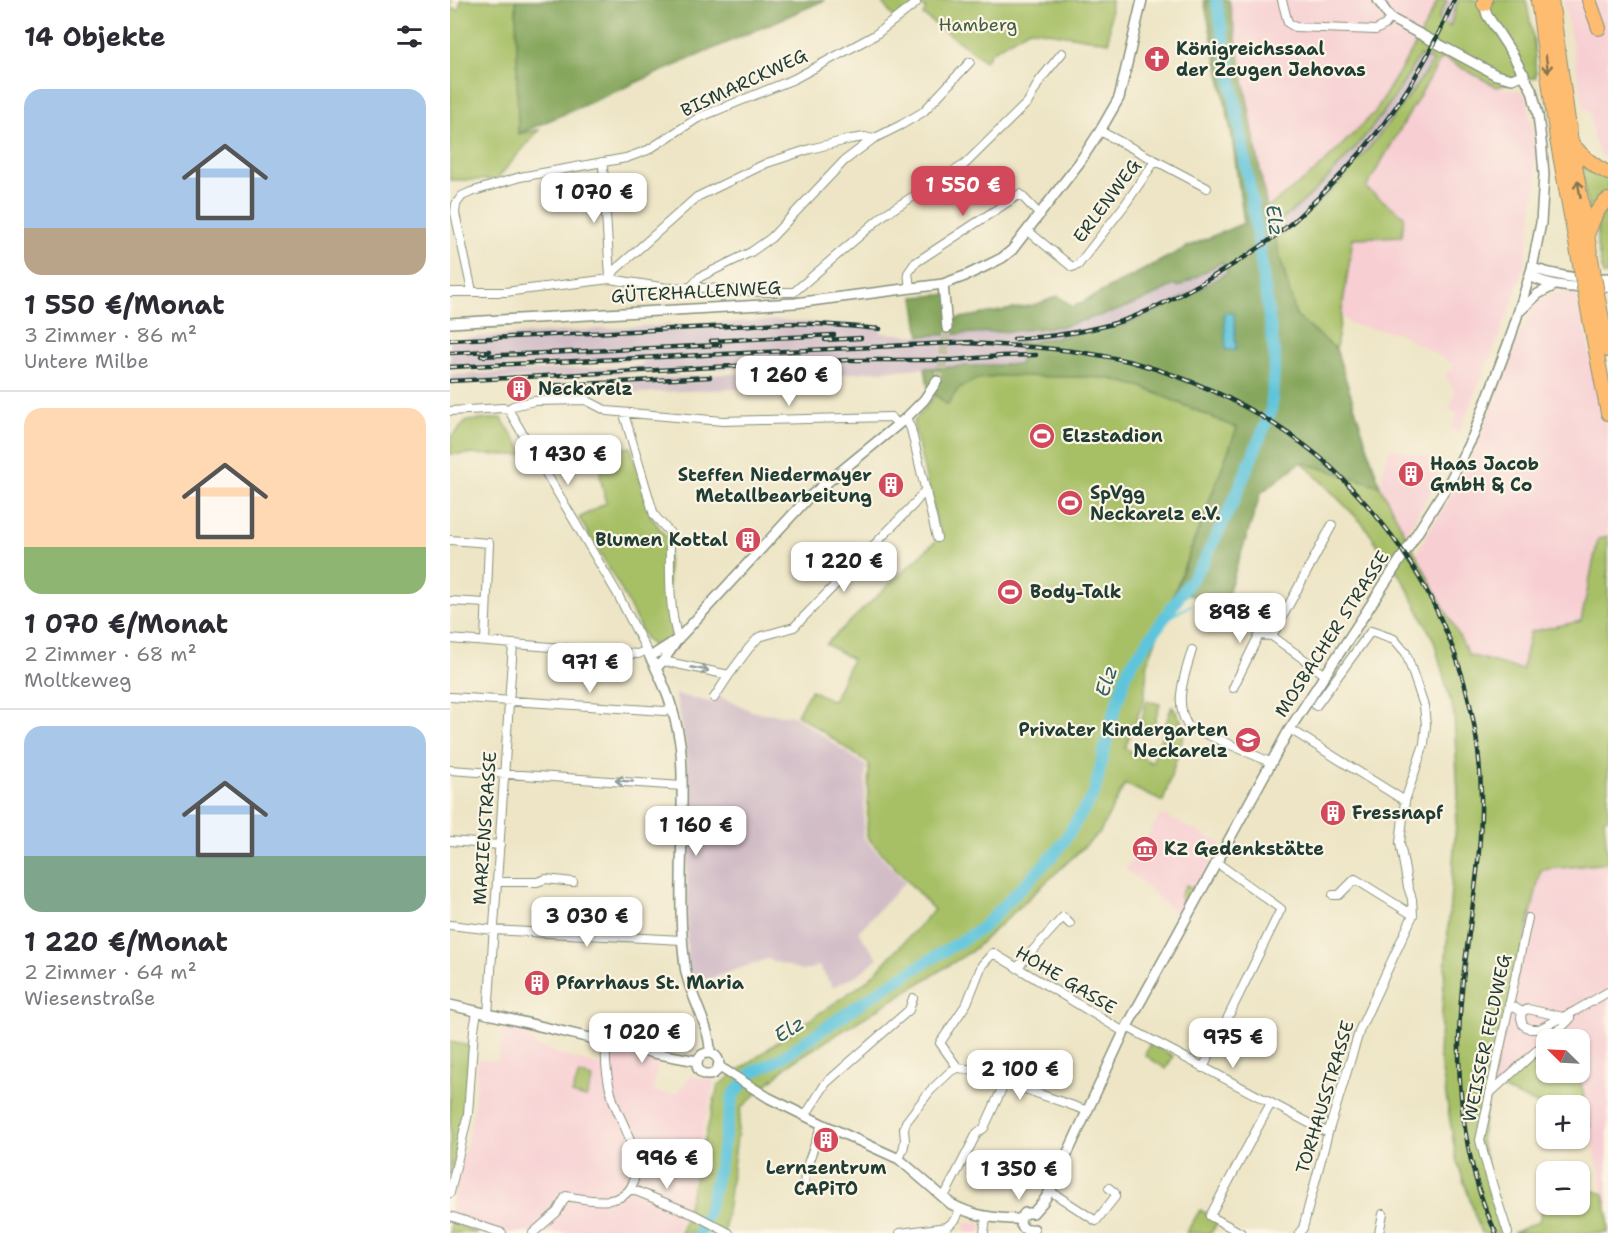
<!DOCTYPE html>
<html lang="de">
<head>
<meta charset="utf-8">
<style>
	:root { --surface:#fff; --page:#f7f7f7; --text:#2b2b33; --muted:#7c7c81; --line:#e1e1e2; --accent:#d1495b }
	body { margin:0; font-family:"Shantell Sans",sans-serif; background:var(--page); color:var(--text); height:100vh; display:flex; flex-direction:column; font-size:22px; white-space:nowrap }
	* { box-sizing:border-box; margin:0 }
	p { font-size:20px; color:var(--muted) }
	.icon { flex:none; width:33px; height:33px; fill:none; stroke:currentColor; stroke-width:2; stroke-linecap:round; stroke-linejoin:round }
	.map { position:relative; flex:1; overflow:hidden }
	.details { display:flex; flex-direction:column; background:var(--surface); width:450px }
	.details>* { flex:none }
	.needle { width:39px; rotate:294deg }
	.tools { position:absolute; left:1086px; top:1029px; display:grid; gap:12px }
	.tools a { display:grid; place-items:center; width:54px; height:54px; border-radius:12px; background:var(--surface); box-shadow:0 2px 4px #0004; font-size:30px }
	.price { position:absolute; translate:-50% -51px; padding:0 14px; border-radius:12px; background:#fff; color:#222; font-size:20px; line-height:39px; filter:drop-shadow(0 2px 3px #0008) }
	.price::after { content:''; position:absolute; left:50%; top:36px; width:18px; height:14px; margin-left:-9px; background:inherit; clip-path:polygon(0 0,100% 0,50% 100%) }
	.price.selected { background:var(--accent); color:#fff }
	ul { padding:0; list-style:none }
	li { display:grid; align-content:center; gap:12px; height:318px; padding:0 24px }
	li+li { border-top:2px solid var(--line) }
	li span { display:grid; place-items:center; height:186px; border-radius:18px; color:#555 }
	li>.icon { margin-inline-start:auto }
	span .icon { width:108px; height:108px; fill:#fffc; stroke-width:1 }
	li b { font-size:26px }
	h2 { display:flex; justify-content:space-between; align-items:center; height:72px; padding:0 24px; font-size:26px }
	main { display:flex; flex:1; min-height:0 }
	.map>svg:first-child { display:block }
	.built { fill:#f7cfd3 }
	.industrial { fill:#d2bdc7 }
	.green { fill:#a7c066; stroke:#637e4d; stroke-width:1.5 }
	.forest { fill:#85a65b; stroke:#527248; stroke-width:1.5 }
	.water { fill:#5fc5dc; stroke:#3f8188; stroke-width:1.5 }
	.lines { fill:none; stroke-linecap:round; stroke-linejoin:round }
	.stream { stroke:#5fc5dc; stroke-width:2 }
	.river { stroke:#5fc5dc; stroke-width:12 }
	.tertiary-tunnel { stroke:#c4c3a8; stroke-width:9; stroke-dasharray:9 4.5; stroke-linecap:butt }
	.minor-casing { stroke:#86917c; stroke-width:10 }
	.tertiary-casing { stroke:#86917c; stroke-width:12 }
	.trunk-casing { stroke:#86917c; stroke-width:16 }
	.minor { stroke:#fff; stroke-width:8 }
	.tertiary { stroke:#fff; stroke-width:9 }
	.trunk { stroke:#febc70; stroke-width:14 }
	.rail-casing { stroke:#1f3d34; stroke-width:4.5 }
	.rail { stroke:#fcf5e5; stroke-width:2; stroke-dasharray:7; stroke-linecap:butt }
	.trunk-bridge-casing { stroke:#86917c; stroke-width:16; stroke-linecap:butt }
	.trunk-bridge { stroke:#febc70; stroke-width:14 }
	.oneway { stroke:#83764f }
	.oneway2 { stroke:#8f9e9a }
	.labels { text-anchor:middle; stroke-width:4.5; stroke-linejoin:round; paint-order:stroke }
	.park-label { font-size:18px; fill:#415e40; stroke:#fcf5e5 }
	.poi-label { font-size:18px; font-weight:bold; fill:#1f3d34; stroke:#fcf5e5; text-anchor:start }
	.street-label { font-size:18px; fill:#1f3d34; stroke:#fcf5e5 }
	.water-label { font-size:20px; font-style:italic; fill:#2f5f5e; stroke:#fcf5e5 }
</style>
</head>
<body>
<main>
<section class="details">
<h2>14 Objekte<svg class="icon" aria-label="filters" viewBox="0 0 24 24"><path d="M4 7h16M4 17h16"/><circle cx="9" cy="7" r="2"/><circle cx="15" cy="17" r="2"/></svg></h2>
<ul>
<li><span style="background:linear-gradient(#a9c7e8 75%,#b9a48a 0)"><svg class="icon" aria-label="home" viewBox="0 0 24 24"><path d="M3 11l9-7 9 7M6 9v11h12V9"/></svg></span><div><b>1 550 €/Monat</b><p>3 Zimmer · 86 m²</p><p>Untere Milbe</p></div></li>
<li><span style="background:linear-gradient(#ffd9b3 75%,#8fb573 0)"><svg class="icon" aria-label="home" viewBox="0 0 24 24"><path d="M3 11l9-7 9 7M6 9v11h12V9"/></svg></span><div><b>1 070 €/Monat</b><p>2 Zimmer · 68 m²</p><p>Moltkeweg</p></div></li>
<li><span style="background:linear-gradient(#a9c7e8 70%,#7fa58c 0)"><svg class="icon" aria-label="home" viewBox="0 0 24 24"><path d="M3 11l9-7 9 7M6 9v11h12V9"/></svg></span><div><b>1 220 €/Monat</b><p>2 Zimmer · 64 m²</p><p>Wiesenstraße</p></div></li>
</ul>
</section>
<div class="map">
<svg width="1158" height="1233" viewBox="0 0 1158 1233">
	<rect width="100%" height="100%" fill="#fcf5e5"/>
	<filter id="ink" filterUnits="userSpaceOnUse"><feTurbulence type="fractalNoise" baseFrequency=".0167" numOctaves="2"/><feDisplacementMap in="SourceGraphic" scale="12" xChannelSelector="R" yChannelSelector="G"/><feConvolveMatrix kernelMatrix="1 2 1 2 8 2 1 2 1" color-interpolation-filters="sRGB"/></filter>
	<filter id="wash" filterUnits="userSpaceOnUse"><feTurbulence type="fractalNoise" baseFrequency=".008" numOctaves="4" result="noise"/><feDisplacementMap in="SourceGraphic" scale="24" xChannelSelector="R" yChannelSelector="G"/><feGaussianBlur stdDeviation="1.35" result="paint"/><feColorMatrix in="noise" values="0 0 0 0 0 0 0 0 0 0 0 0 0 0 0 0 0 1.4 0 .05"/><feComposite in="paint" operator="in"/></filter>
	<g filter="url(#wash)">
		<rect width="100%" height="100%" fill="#ede5c5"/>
		<path class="built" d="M779,0H988L966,44L925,112L867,170L817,208Z
			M1114,0H1158V159L1150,155L1143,137L1140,110L1134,108Z
			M992,57L1047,87L1071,91L1077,98L1082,122L1085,151L1087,181L1075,263L1063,302L1009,433L1001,429L1007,414L999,410L1005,391L995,375L1004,365L949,333L900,324L884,307L903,238L954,216L916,189Z
			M1107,292L1127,293L1158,436V536L1148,539L1131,621L1080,632L1073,670L1019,655L966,553L1001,495L1022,455L1068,337L1084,307L1091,299Z
			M939,448L994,460L986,483L956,534L930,486Z
			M792,729L810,737L804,751L786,743Z
			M711,814L771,843L731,918L676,869Z
			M1158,863V1215L1129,1073L1130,1040L1122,1039L1121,1036L1116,1039L1096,1040V1053L1039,1094L1091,869Z
			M54,1023L78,1028L85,1046L129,1060L152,1066L165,1052L209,1062L203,1091L217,1094L227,1093L240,1076L263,1080L264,1083L235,1209L227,1231L224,1233H34L0,1219V1211L23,1114L28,1059L48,1061Z
			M530,1221L532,1224L530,1233H516L514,1223H523Z"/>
		<path class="industrial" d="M997,0H1008L1000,27L987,20Z
			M970,54L983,61L953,104L921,145L870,201L836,231L830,221L867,188L944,98Z
			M771,262L778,272L737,296L699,315L664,327L616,336L565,342L570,344V364L475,368L416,372L370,376L285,389L162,394L161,385L95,388V384L366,369V364L0,382V375L192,365L191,360L0,369V339L194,326L328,320L431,328V333L470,336L564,331L614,326L666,311L699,298L726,284L728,287Z
			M225,694L264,703L269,696L304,712L344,716L416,766L413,837L455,882L408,932L428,958L409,974L383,987L369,966L354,971L317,959L243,984L237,967V765L235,741Z"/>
		<path class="green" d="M0,0H1L0,8L9,10L11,0H66L68,134L89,130L46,180H0Z
			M430,0H661L659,42L579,29L541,52L535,61L473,15L476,9L469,4L447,22Z
			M988,0H997L988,20L1000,27L1008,0H1076L1084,42L1086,77L1047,87L992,57L916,188L954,216L952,236L903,238L886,349L846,316L824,239C871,207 909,162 943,117C957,99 971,80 983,61L970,55C961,69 953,85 943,99C913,142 865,197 821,227L817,208L867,170L925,112L966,44Z
			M1130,156L1158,177V195L1139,219Z
			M1158,205V275H1153L1147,245L1148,222Z
			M546,376L635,377L657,378L692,387L787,428L698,661L694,700L675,748L702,763L722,706L736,728L713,802L675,784L650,832L522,951L342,1062L291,1108L274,1233H231L268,1086L326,1043L418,980L484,910L417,837L419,764L347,714L361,690L383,701L402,659L376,644L490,537L463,423L485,395L497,404L509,388L527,379Z
			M51,418L76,455L0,454V438L17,421Z
			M181,447L202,518L218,540V598L222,636L209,647L203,646L196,640L170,587L129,518L156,503L150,475L160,450Z
			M851,461L930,486L1019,655L1072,670L1080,632L1131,621L1148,539L1158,536V818L1154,819L1158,863L1091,870L1039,1094L1030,1140L1035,1156L1042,1199L1057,1233H1031L1006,1158L989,1052L1008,795L1004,714L984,641L954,582L913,524Z
			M697,701L710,704L703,728L690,725Z
			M736,885L744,889L737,904L732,902L730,896Z
			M0,1042L20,1046L15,1114L1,1175H0Z
			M700,1043L723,1056L716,1069L695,1055Z
			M1085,1053L1096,1058V1072L1129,1073L1140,1126L1130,1122V1106H1096V1108L1047,1087Z
			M129,1074L143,1078L136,1098L122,1094Z
			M1130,1186L1154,1194L1158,1215V1233H1063L1089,1221L1093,1207L1103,1205L1104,1207V1205L1130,1204Z
			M750,1210L769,1220L761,1233H736Z
			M0,1222L28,1233H0Z"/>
		<path class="forest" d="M66,0H375L68,134Z
			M754,0H779L817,208L846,316L886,349L930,486L851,462L811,493L773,608L726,589L787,428L692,387L657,378L635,377L546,376L527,379L509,388L497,405L478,387L475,368L570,364V344L559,343L579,342L664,327L699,315L737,296L778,272L772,262L728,287L726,284L699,298L666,311L614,326L564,331L470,336L464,297L501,294L505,319L585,305L608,296L623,307L737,247L794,223L781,130Z"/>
		<path class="water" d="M774,313H784L786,350H776Z"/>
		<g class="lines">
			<path class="stream" d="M712,621L741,605"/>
			<path class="river" d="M250,1233L259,1208L269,1167L283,1095L303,1072L328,1060L432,989L532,928L608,850L644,794L661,722L678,669L753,563L785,498L821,411L825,358L804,213L778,59L766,0"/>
		</g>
	</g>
	<g filter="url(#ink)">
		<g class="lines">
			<path class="tertiary-tunnel" d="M487,381L492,368L497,328"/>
			<g class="minor-casing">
				<path id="minor" d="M832,0L838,23L845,27L926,30L935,25L940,18
					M650,131L757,188
					M151,162L153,166L160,277
					M578,231L622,267L628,265L674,206L705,161
					M160,279L165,270L247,197L317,163L360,149L401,139L415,137L423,139
					M241,287L250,277L301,252L321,238L394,161L423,139L451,125L473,112L520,62
					M460,287L458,273L465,263L570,194L590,215
					M22,291L5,213L6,204L12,196L21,192L70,177L176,158L198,150L248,118L344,79L425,35L466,3
					M0,292H55L160,279L217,288L241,287L311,292H344
					M344,292L435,214L514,165L578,102L590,80L612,53
					M58,409L167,593L200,657
					M0,411L53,408L58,409L63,406L84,401L136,400L157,411L273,421L441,417L448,424
					M174,414L204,515L220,533C220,568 218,606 228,639
					M456,418L461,429L487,538
					M0,540L39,543L35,641
					M0,601L36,603
					M0,639L188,654L197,650
					M742,650C735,675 723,702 738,726L822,763
					M213,661L279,675L299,648L309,637L344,627L464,504L476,489
					M874,674L822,636L882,525
					M783,688L809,635L822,636
					M0,697L214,711L223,709
					M264,698L279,675
					M840,729L955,801
					M0,770L232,786
					M0,841L50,845
					M47,882H87L96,879L123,882
					M883,895H889L905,879L963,915
					M0,925L43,930L232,940
					M567,968L613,917L620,924
					M1059,1004L1072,1012L1078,1009L1113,1017
					M1072,1012L1071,1018L1073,1025L1080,1029H1089L1125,1011L1158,992
					M38,1015L63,644
					M677,1027L878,1133
					M1099,1040L1120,1019V1014
					M508,1068L490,1043L517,1003L532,965L543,953L674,1032
					M753,1068L831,909L766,862
					M1040,1093L1096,1042
					M355,1116L376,1083L459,1010L463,998
					M449,1159L453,1150L455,1141L454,1129L456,1122L480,1091L501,1071L508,1068L524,1070L555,1082L638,1111
					M354,1188L355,1172L372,1124
					M181,1189L245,1215L279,1233
					M600,1191L646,1221L665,1197V1193L659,1188
					M0,1193L18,1114L24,1029L27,1012
					M494,1197L527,1133L534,1128L555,1082
					M0,1216L52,1233
					M83,1233L107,1212L116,1196C142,1201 184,1210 185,1171C185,1159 183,1147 178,1135C173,1121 164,1107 161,1093C157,1077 154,1058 157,1042
					M450,1233L497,1227L506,1219L510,1209
					M534,1233L536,1217
					M791,1233L760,1216L821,1103
					M849,1233L853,1228L878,1133L910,1029L963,915L962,899L958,887L950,843L955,801L974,744L976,725L974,706L956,653L944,639L921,631L866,706
					M929,1233L933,1214
					M1058,1233L1045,1193L1034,1156L1030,1140L1078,918"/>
			</g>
			<g class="tertiary-casing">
				<path id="tertiary" d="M928,0L940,18L1046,75L1062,79L1074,74
					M1082,268C1107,276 1132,281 1158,278
					M1080,276C1103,288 1133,289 1158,286
					M493,284L497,328
					M1071,310L1088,294L1105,285
					M0,323L345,303L493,284L515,276L536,266L552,258L562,250L629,163L650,131L669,98L692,0
					M228,639L200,657C215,684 225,712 230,743C233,765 232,788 232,811C232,862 228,915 235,966C238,994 261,1026 260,1053
					M206,668L213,661L228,639L358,498L456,418L474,400L487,381
					M0,1005L204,1053L247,1061
					M247 1064a11 11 0 1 1 22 0a11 11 0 1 1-22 0Z
					M268,1066L319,1098L372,1124L449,1159L501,1204C523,1216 545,1219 570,1219L575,1213H583
					M583,1213L593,1202L600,1191L674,1032L839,730L954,554L1000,481L1023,436L1061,336L1082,268L1091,223L1094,175L1092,150L1088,115L1082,91L1063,55L1037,15L1034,4
					M570,1219C570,1228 576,1232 584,1229"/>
			</g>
			<g class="trunk-casing">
				<path id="trunk" d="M1088,0L1107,139L1131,270
					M1101,0L1121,142L1143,270
					M1139,0L1149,28
					M1034,4L1035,0
					M1122,144C1133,157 1143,166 1158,173
					M1137,234C1143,221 1146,208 1158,200
					M1136,299L1158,413
					M1148,299L1158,350"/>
			</g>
			<use href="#minor" class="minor"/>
			<use href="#tertiary" class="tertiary"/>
			<use href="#trunk" class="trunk"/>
			<g class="rail-casing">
				<path id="rail" d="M564,339C600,337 637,332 672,321C698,312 722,299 746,286C777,269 807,251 834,229C846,220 857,208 868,198C929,139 971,78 1004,0
					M0,340L302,325C345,321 387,325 430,329
					M375,340L411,338
					M261,341L384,335
					M514,343C570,346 635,349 689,364C753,382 815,413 867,455C881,466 894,480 906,493C987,579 1034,695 1031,813C1030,872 1018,930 1012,989C1004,1069 1011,1160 1046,1233
					M438,346L522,342
					M0,353L40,351
					M31,356L270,345
					M0,367L445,346
					M320,374L375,371L389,368
					M0,381L397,360H503L551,356L586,355
					M96,386L260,377"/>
			</g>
			<use href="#rail" class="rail"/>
			<g class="trunk-bridge-casing">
				<path id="trunk-bridge" d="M1131,270L1136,299
					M1143,270L1148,299"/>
			</g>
			<use href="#trunk-bridge" class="trunk-bridge"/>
		</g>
		<defs><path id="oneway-shaft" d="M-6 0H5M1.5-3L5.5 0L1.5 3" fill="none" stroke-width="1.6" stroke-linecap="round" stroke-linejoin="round" transform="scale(1.5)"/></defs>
		<g class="oneway">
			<use href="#oneway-shaft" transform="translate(1097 64) rotate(82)"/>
			<use href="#oneway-shaft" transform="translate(1129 189) rotate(-100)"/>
		</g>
		<g class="oneway2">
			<use href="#oneway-shaft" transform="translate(250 669) rotate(11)"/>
			<use href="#oneway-shaft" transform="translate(174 781) rotate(-176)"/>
		</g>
	</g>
	<defs>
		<g id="church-disc" transform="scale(1.35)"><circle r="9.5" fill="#d1495b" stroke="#fcf5e5"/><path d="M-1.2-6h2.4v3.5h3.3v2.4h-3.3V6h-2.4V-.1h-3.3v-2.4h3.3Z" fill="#fff"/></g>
		<g id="building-disc" transform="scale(1.35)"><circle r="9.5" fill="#d1495b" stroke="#fcf5e5"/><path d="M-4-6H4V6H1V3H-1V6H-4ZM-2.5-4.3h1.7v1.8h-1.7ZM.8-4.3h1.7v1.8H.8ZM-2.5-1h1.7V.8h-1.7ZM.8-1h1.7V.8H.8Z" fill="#fff"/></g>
		<g id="stadium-disc" transform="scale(1.35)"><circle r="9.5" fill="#d1495b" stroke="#fcf5e5"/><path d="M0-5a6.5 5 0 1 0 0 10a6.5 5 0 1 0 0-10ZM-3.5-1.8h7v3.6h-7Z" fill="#fff"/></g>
		<g id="school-disc" transform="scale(1.35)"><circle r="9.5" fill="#d1495b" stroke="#fcf5e5"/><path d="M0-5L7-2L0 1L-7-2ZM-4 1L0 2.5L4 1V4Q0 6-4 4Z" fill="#fff"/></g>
		<g id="museum-disc" transform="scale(1.35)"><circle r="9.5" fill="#d1495b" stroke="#fcf5e5"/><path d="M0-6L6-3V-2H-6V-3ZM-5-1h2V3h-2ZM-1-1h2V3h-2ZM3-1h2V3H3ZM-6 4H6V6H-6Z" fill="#fff"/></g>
	</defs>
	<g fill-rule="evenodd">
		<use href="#church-disc" x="707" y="59"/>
		<use href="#building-disc" x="69" y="389"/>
		<use href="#stadium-disc" x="592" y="436"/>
		<use href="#building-disc" x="961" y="474"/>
		<use href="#building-disc" x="441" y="485"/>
		<use href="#stadium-disc" x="620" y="503"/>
		<use href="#building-disc" x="298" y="540"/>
		<use href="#stadium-disc" x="560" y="592"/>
		<use href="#school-disc" x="798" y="740"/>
		<use href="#building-disc" x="883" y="813"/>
		<use href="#museum-disc" x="695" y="849"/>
		<use href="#building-disc" x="87" y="983"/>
		<use href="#building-disc" x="376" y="1140"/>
	</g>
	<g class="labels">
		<g class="park-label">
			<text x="528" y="31">Hamberg</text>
		</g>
		<g class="poi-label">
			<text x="726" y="55">Königreichssaal<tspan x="726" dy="21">der Zeugen Jehovas</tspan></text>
			<text x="88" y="395">Neckarelz</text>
			<text x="612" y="442">Elzstadion</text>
			<text x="980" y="470">Haas Jacob<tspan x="980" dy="21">GmbH &amp; Co</tspan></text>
			<text x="422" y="481" text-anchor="end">Steffen Niedermayer<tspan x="422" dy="21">Metallbearbeitung</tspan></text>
			<text x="640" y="499">SpVgg<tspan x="640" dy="21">Neckarelz e.V.</tspan></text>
			<text x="278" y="546" text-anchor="end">Blumen Kottal</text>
			<text x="580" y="598">Body-Talk</text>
			<text x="778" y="736" text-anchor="end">Privater Kindergarten<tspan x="778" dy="21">Neckarelz</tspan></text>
			<text x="902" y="819">Fressnapf</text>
			<text x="714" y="855">KZ Gedenkstätte</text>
			<text x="106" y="989">Pfarrhaus St. Maria</text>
			<text x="376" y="1174" text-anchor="middle">Lernzentrum<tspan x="376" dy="21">CAPiTO</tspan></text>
		</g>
		<g class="street-label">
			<text transform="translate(294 83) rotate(-25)" y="6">BISMARCKWEG</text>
			<text transform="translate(657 201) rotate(-53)" y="6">ERLENWEG</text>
			<text transform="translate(246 292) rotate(-3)" y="6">GÜTERHALLENWEG</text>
			<text transform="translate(882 634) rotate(-57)" y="6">MOSBACHER STRASSE</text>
			<text transform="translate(35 828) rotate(-86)" y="6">MARIENSTRASSE</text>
			<text transform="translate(616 980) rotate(31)" y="6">HOHE GASSE</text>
			<text transform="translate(1037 1038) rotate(-78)" y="6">WEISSER FELDWEG</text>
			<text transform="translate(875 1097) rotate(-73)" y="6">TORHAUSSTRASSE</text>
		</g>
		<g class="water-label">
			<text transform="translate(825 220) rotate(81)" y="7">Elz</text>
			<text transform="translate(656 681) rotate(-72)" y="7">Elz</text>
			<text transform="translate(339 1029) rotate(-33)" y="7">Elz</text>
		</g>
	</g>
</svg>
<div class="tools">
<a><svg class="needle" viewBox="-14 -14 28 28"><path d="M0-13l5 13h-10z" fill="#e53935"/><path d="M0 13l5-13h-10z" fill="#7c7c81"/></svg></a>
<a>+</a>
<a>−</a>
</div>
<b class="price selected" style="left:513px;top:217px">1 550 €</b>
<b class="price" style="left:144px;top:224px">1 070 €</b>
<b class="price" style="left:339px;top:407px">1 260 €</b>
<b class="price" style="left:118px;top:486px">1 430 €</b>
<b class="price" style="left:394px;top:593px">1 220 €</b>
<b class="price" style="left:790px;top:644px">898 €</b>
<b class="price" style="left:140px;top:694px">971 €</b>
<b class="price" style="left:246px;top:857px">1 160 €</b>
<b class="price" style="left:137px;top:948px">3 030 €</b>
<b class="price" style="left:192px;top:1064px">1 020 €</b>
<b class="price" style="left:783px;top:1069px">975 €</b>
<b class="price" style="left:570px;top:1101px">2 100 €</b>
<b class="price" style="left:217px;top:1190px">996 €</b>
<b class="price" style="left:569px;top:1201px">1 350 €</b>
</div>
</main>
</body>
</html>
